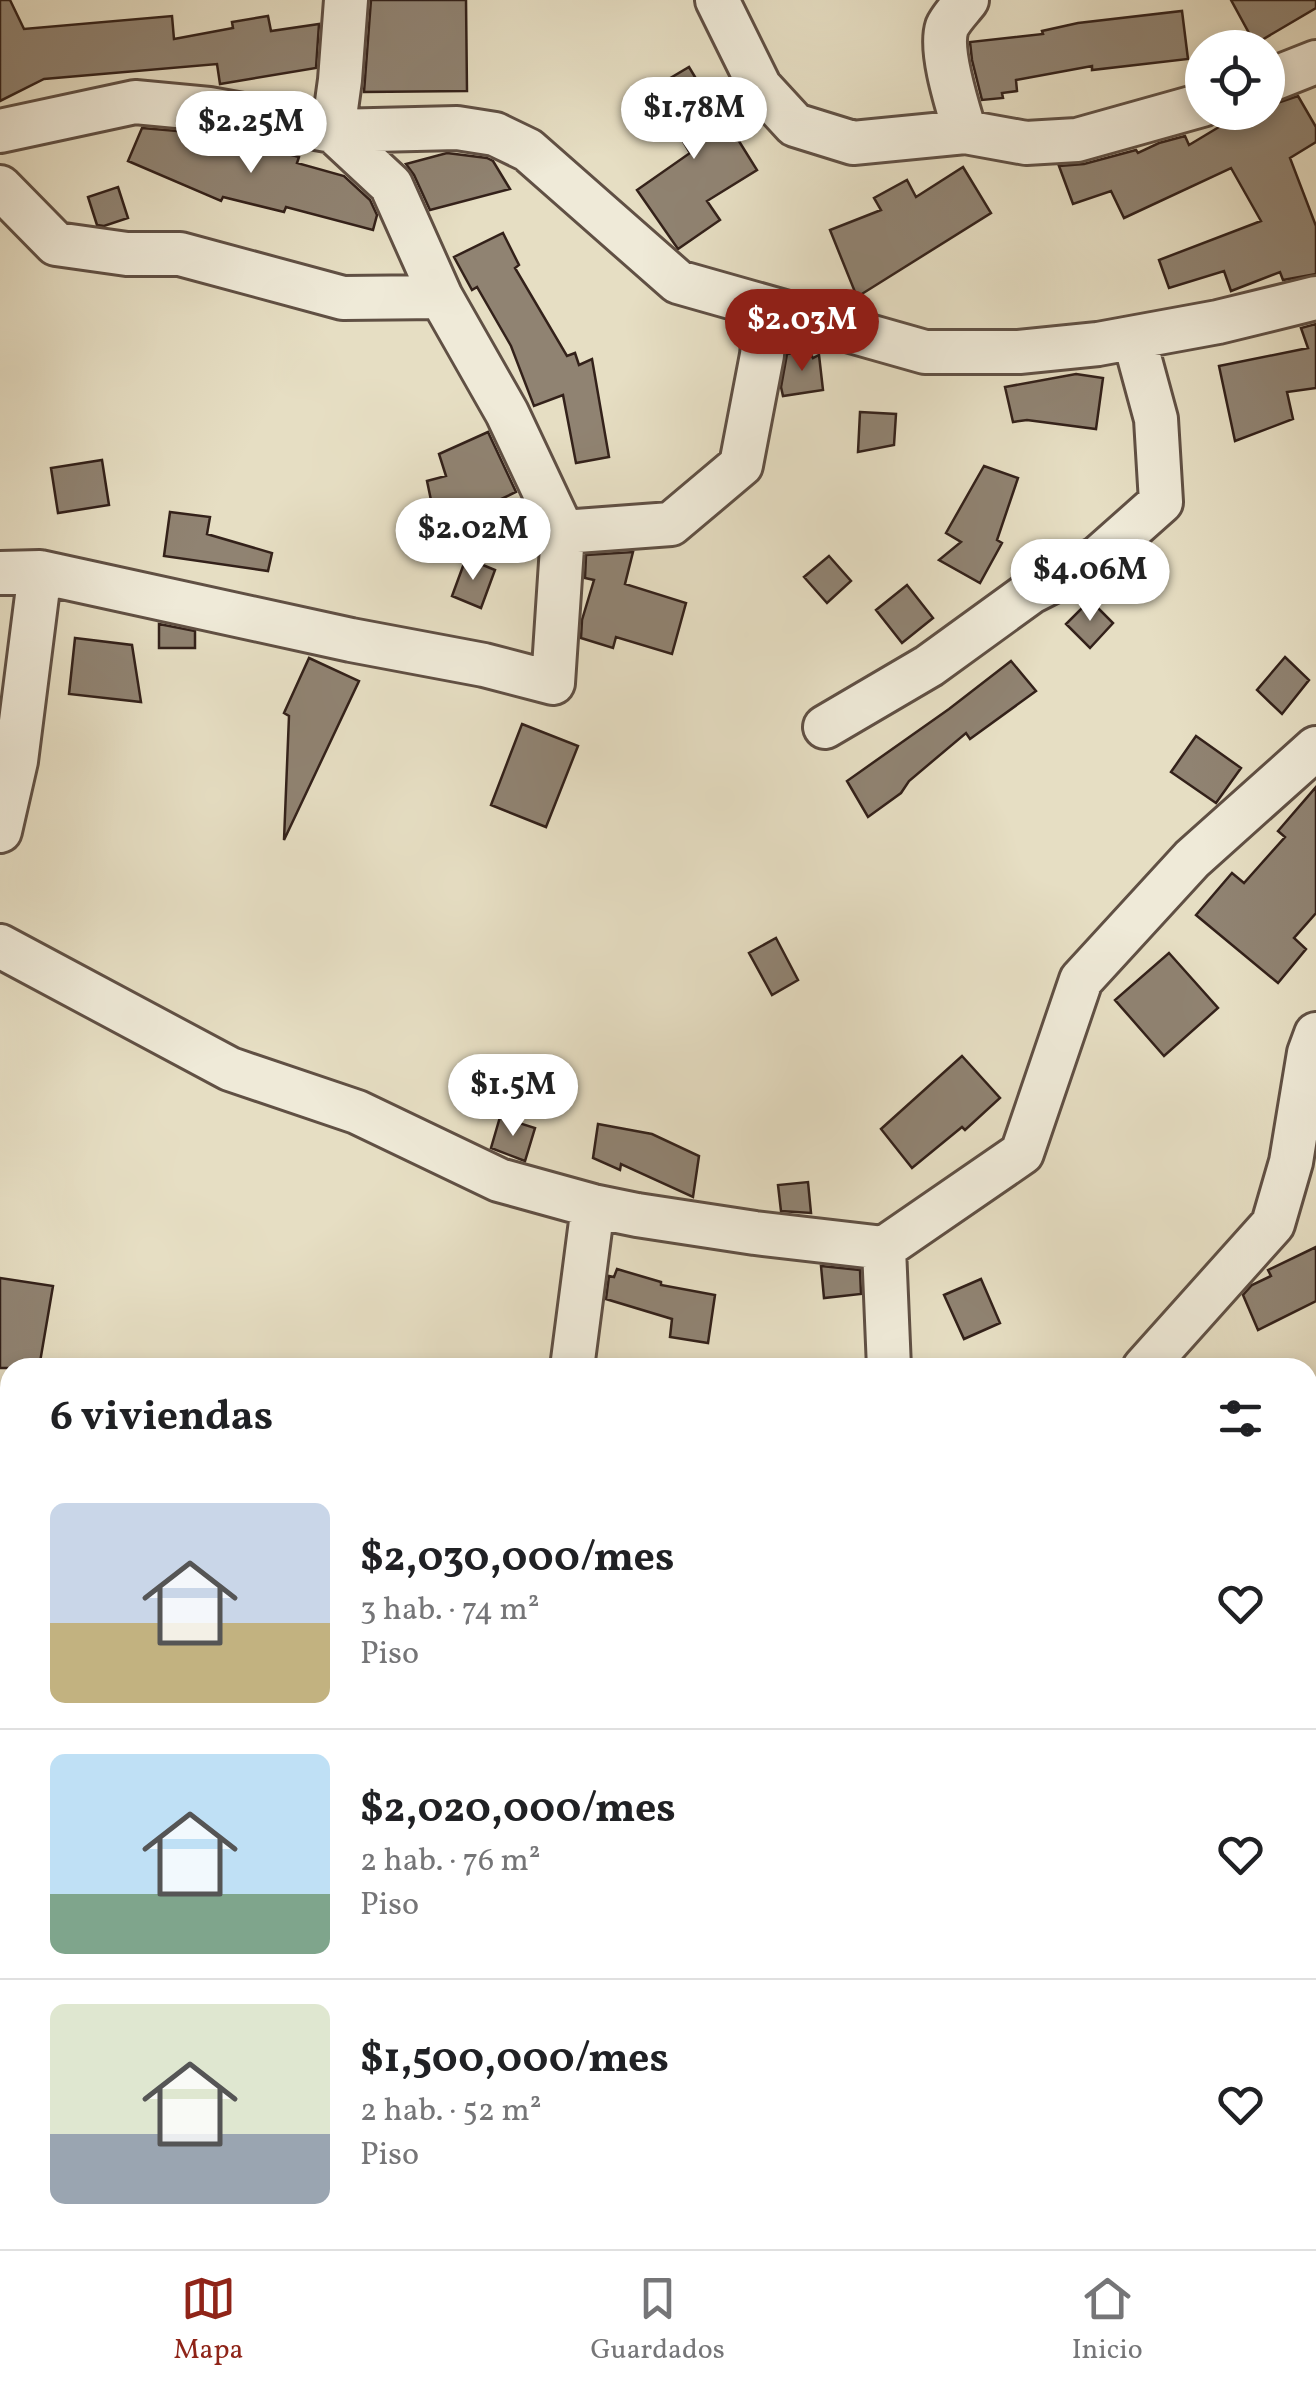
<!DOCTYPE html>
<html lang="es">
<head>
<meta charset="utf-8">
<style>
	:root { --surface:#fff; --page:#f6f6f6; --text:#202124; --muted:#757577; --line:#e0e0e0; --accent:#8f2418 }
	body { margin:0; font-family:Vollkorn,serif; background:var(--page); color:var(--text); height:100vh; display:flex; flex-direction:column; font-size:38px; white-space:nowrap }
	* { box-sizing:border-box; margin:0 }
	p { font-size:32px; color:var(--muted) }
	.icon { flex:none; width:55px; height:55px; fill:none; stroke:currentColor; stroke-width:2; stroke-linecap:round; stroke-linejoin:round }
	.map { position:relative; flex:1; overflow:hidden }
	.side { position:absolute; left:0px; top:1358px; width:1318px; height:892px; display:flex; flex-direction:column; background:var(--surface); border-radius:30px 30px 0 0; box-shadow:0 5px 15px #0003 }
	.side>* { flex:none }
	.buttons { position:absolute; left:1185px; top:30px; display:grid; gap:20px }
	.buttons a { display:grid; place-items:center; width:100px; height:100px; border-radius:50%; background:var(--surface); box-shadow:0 5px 15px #0003; font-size:50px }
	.price { position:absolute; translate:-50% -85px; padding:0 22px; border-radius:35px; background:#fff; color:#222; font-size:32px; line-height:65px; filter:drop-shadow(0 2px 5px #0008) }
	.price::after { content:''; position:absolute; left:50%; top:60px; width:30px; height:22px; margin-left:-15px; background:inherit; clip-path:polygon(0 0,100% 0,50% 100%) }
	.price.current { background:var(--accent); color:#fff }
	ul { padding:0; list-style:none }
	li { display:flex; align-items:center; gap:30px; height:250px; padding:0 50px }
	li+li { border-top:2px solid var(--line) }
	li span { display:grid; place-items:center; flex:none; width:280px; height:200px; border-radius:15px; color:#555 }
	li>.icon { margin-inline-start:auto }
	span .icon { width:120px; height:120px; fill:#fffc; stroke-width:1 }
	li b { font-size:42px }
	h2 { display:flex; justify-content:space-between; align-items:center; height:120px; padding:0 50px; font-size:42px }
	.tab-bar { display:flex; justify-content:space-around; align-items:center; height:140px; border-top:2px solid var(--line); background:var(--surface); font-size:28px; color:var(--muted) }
	.tab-bar a { display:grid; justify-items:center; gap:5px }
	.tab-bar .current { color:var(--accent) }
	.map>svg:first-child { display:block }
	.building { fill:#908372; stroke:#33211a; stroke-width:2.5 }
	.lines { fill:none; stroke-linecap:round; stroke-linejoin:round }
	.minor-casing { stroke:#605044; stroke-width:48 }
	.trunk-casing { stroke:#33211a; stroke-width:60 }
	.minor { stroke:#efead8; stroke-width:42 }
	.trunk { stroke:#e6dec3; stroke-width:55 }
</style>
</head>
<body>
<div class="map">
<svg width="1316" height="2249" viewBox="0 0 1316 2249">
	<rect width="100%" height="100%" fill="#e6dec3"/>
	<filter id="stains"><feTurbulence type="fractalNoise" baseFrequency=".002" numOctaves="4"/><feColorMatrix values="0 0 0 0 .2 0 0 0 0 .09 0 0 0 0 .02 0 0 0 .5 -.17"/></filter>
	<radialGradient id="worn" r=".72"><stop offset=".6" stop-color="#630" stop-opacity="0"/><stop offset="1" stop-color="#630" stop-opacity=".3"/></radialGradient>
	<path class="building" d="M0,0H10L24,29L172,16L174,39L233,28L232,22L268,16L271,31L319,24L316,68L220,84L217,64L44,79L0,101Z
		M371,0H466L467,91L364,92Z
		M1231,0H1316V8L1255,44Z
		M1182,11L1188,59L1092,70V66L1016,80L1017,91L1002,93L1003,98L982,100L972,60L970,42L1043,34L1042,31L1078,23Z
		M689,67L728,132L732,130L757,170L707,201L720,220L678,249L637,190L690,153L652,89Z
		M1298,96L1316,127V142L1290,158L1316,226V274L1283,280L1280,272L1231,291L1224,271L1169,288L1159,260L1261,221L1231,168L1124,218L1111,191L1073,204L1059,166L1084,164L1136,150L1138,153L1159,143L1185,136L1189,145L1244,112H1268V106Z
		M142,128L201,133L258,158L260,146L299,157L297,163L344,176L370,200L377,215L373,230L286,207L284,212L223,197L221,201L128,161Z
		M447,153L487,158L493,161L510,189L430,210L414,175L406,164Z
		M963,167L991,213L857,297L830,230L881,210L874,198L907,180L916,197Z
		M118,187L128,218L104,226L97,225L88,197Z
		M503,233L519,265L515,268L567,356L575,353L579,365L592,359L609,457L576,463L563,395L534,406L511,346L477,287L472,290L454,257Z
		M1316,324V388L1287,392L1293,419L1235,441L1219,366L1308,348L1301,328Z
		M809,351L813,358L819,355L823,390L783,396L781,387L787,354Z
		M1076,374L1103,378L1096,429L1027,420L1013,422L1005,387Z
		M860,412L896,414L894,445L858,452Z
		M488,432L516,492L437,529L427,481L446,476L439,454Z
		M102,460L109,505L58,513L51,468Z
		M984,466L1018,478L997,540L1002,543L980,583L939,560L961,542L946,533Z
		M170,512L210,517L207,534L272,553L268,571L164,556Z
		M633,552L625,584L686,603L672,654L616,637L613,648L581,638L582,620L594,580L585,578L586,555Z
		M829,556L851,581L827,603L804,577Z
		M466,558L495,570L481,608L452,596Z
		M907,585L933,618L902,643L876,610Z
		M1090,600L1113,623L1090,648L1066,624Z
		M159,624L195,631V648H159Z
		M75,638L132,645L141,702L69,694Z
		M1285,657L1309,680L1282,714L1257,690Z
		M309,658L359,681L284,840L289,716L284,713Z
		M1011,661L1036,691L970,739L966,733L909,781L901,793L868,817L847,781L949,709Z
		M522,724L578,746L546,827L491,805Z
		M1196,736L1241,768L1216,803L1171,772Z
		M1316,787V913L1294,938L1306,949L1278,983L1196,915L1232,873L1244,883L1285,837L1278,831Z
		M776,938L798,980L772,995L749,953Z
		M1169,953L1218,1008L1164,1056L1115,1000Z
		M962,1056L1000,1098L965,1130L962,1127L912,1168L881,1129Z
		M500,1117L535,1128L525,1161L491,1148Z
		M598,1124L652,1134L699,1156L693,1197L621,1164L620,1170L593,1158Z
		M808,1182L811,1213L781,1211L778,1185Z
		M1316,1247V1301L1258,1330L1243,1295L1252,1285L1271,1276L1268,1270Z
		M821,1266L860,1270L861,1294L824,1298Z
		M617,1269L661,1282V1285L715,1295L708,1343L670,1337L672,1319L606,1299L609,1276L614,1277Z
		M0,1278L53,1286L39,1368H0Z
		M981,1279L1000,1323L964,1339L944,1295Z"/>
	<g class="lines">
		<g class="minor-casing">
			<path id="minor" d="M717,0L760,87L795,125L853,143L965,132L1026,143L1077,140L1202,105
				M1268,81L1316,62
				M0,131L135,102L209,109L333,131L457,128L495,134L528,150L678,282L925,352H1019L1098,344L1218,322L1316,298
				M965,132C958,108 939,51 947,27C951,18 961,8 967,0
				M0,187L56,244L127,254H180L343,298L441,297
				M563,532L671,524L741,465L762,355L766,309
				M0,573L40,572L351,640L484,665L553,683L563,532L507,413L441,297L391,185L333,131L340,80L346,0
				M825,727L929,666L1031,592L1098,558L1161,502L1156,419L1134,338
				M0,831L16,761L40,572
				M0,946L230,1069L357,1112L499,1180L593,1206L637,1215L755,1233L884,1248L1022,1153L1081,980L1192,859L1316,748
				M884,1248L889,1368
				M572,1368L593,1206
				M1144,1368L1273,1224L1291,1162L1309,1053L1316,1034
				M1308,1628L1316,1629
				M0,1877L10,1878
				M0,2113L10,2117
				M318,2240L343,2249
				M1191,2240L1210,2244V2249
				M76,2249L79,2240
				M512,2249L514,2240
				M739,2249L742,2240"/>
		</g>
		<g class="trunk-casing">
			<path id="trunk" d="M0,1573L10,1574
				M1308,1706L1316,1707"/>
		</g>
		<use href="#minor" class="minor"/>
		<use href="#trunk" class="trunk"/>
	</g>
	<rect width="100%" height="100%" filter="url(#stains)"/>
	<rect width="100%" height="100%" fill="url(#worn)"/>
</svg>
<div class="buttons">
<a><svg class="icon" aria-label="locate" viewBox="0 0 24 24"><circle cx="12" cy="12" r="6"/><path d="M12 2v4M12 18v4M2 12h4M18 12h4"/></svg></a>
</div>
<b class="price" style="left:694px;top:162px">$1.78M</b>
<b class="price" style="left:251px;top:176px">$2.25M</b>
<b class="price current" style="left:802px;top:374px">$2.03M</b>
<b class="price" style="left:473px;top:583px">$2.02M</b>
<b class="price" style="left:1090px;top:624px">$4.06M</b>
<b class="price" style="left:513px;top:1139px">$1.5M</b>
<section class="side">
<h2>6 viviendas<svg class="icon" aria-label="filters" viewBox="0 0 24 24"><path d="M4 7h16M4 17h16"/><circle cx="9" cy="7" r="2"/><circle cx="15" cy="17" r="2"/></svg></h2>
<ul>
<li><span style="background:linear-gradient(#c9d6e8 60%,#c2b280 0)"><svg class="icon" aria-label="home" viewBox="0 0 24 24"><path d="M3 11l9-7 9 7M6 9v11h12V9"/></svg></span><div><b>$2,030,000/mes</b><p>3 hab. · 74 m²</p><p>Piso</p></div><svg class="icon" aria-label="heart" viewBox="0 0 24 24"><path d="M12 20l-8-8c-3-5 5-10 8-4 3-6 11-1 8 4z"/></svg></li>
<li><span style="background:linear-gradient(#bfe0f5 70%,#7fa58c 0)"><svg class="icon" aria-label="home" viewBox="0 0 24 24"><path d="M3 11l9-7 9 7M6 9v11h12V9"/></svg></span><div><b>$2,020,000/mes</b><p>2 hab. · 76 m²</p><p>Piso</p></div><svg class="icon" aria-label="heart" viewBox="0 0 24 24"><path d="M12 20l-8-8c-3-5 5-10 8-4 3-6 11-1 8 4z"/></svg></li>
<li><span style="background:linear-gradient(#dfe7d0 65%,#9aa5b1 0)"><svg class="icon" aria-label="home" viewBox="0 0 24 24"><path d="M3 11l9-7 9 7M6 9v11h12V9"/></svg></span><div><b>$1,500,000/mes</b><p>2 hab. · 52 m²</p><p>Piso</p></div><svg class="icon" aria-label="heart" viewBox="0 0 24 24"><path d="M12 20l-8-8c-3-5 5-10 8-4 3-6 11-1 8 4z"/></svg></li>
</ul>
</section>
</div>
<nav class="tab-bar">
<a class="current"><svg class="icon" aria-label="map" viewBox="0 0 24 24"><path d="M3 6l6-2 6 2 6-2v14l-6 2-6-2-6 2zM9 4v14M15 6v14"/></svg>Mapa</a>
<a><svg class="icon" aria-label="saved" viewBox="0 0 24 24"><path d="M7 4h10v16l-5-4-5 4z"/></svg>Guardados</a>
<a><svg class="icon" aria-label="home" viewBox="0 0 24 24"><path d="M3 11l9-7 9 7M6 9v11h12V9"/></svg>Inicio</a>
</nav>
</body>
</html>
